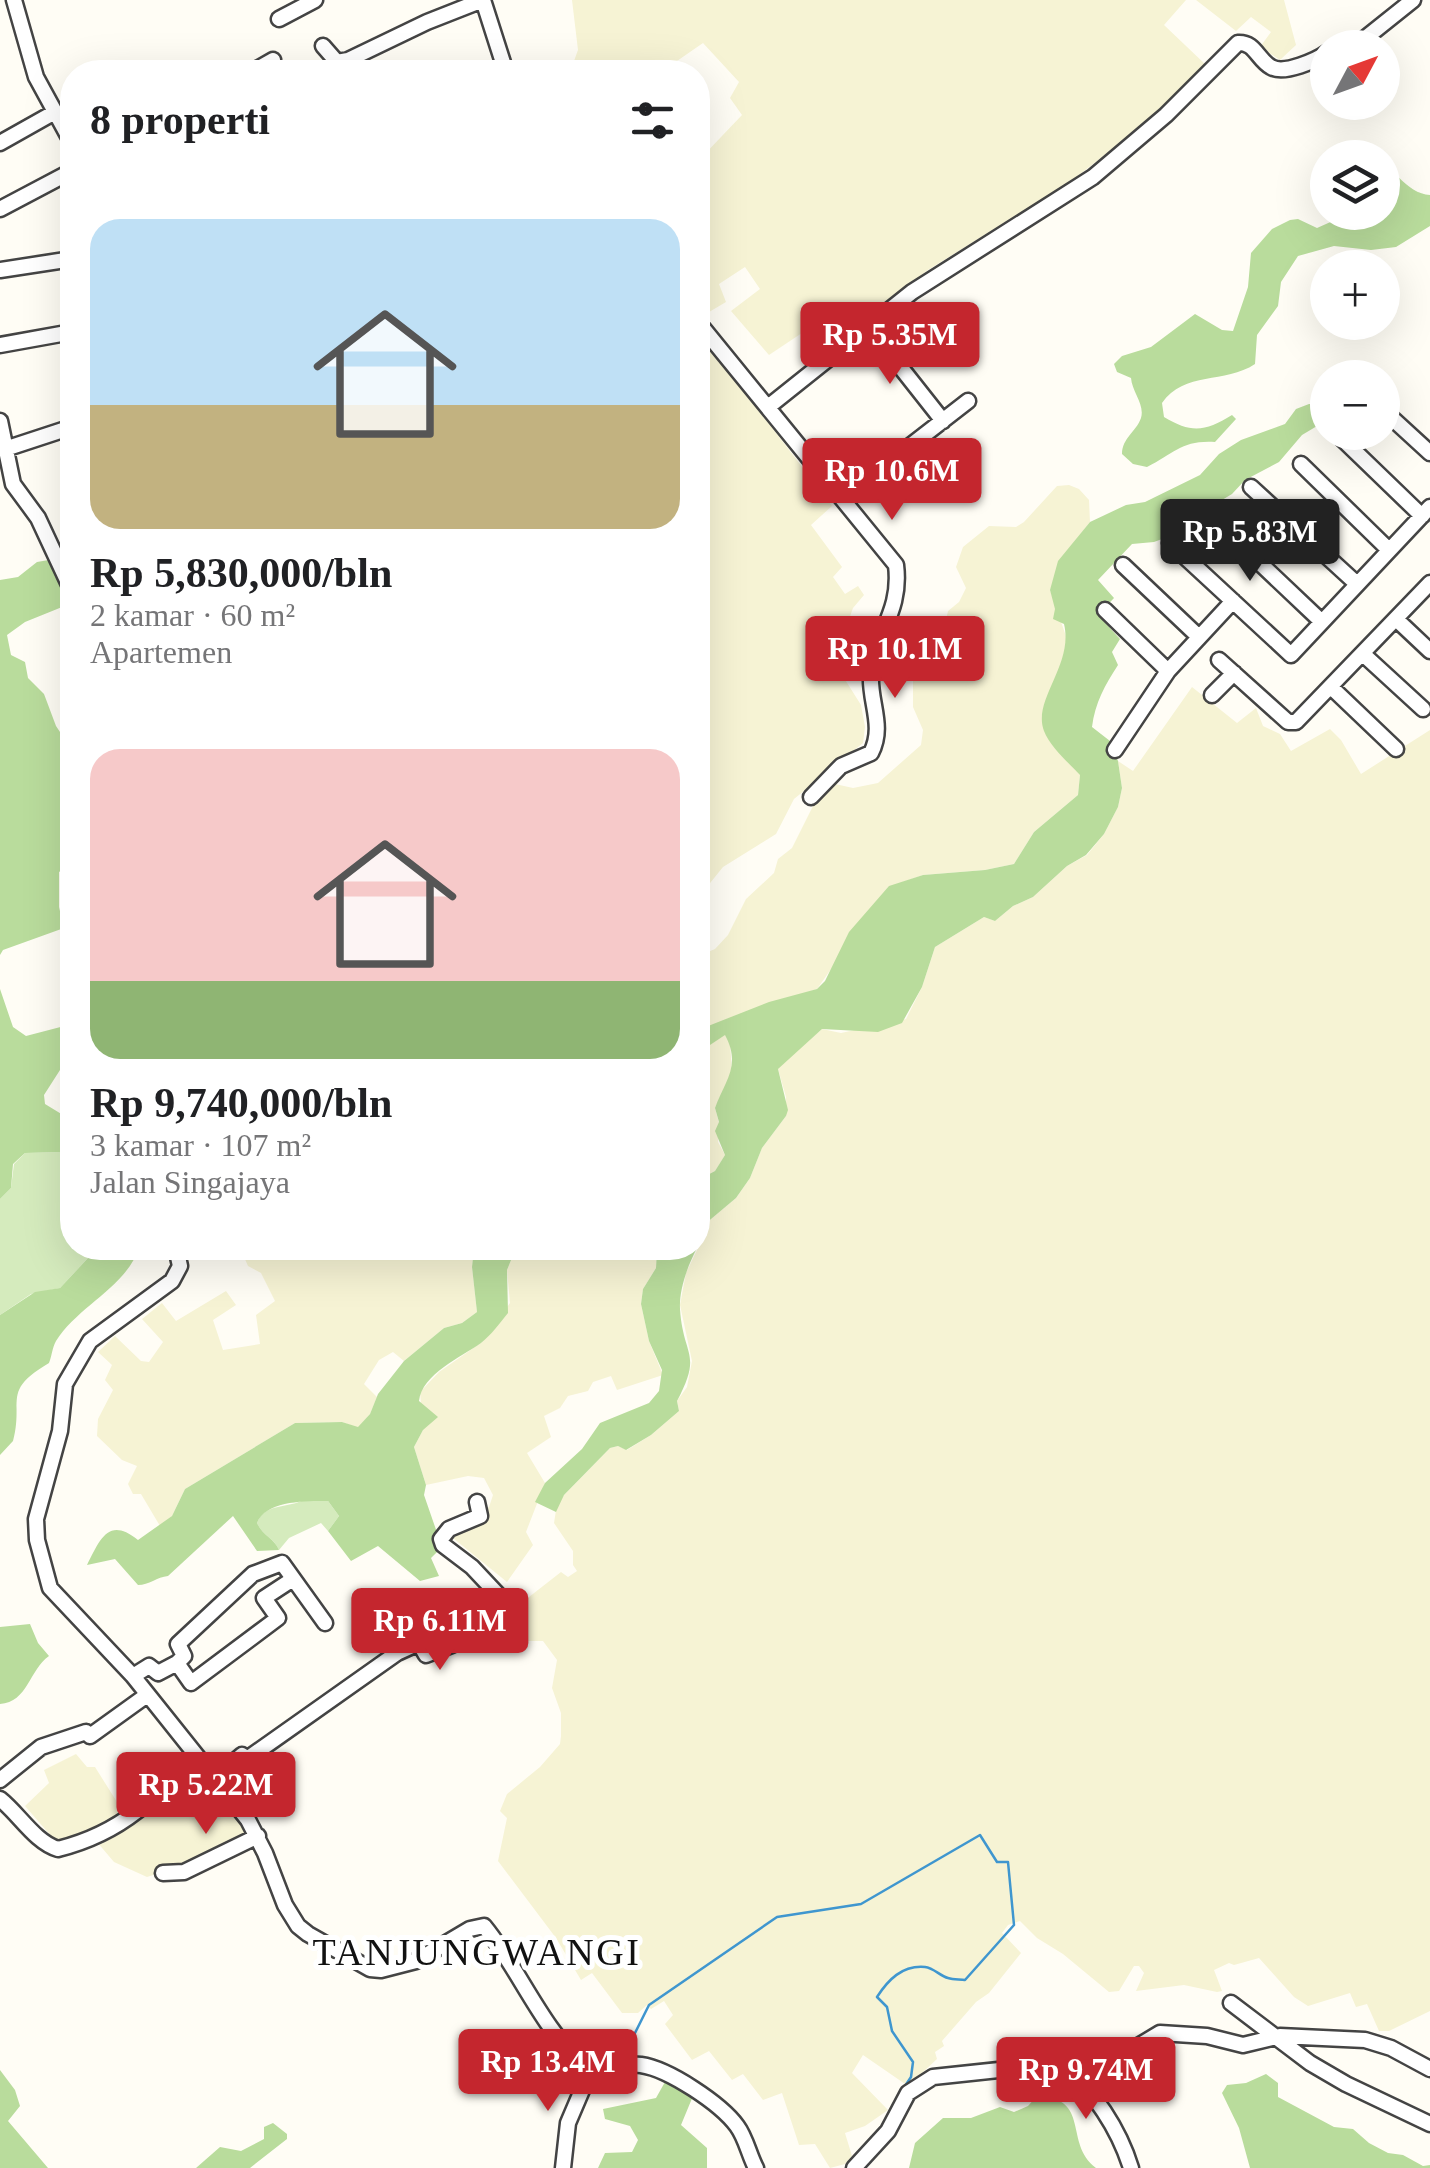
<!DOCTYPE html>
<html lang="id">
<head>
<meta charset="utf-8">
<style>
	:root { --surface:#fff; --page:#f2f2f2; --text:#202124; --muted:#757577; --accent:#c4262e }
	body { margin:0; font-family:"Times New Roman",serif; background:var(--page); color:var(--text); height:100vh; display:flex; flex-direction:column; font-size:38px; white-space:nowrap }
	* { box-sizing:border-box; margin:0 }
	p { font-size:32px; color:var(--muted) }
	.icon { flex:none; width:55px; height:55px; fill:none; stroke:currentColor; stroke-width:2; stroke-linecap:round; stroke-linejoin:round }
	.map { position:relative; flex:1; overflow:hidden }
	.details { position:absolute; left:60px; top:60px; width:650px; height:1200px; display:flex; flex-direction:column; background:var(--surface); border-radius:40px; box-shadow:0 10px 40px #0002 }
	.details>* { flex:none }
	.needle { width:65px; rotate:49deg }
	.controls { position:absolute; left:1310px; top:30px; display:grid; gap:20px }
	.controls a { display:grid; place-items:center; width:90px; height:90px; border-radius:50%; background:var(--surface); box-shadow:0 10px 40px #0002; font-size:50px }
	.price { position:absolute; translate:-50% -85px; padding:0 22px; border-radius:10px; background:var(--accent); color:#fff; font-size:32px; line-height:65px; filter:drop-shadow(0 2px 5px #0008) }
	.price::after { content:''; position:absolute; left:50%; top:60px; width:30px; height:22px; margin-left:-15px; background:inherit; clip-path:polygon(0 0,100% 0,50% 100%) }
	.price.active { background:#222; color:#fff }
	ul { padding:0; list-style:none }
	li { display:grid; align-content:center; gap:20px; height:530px; padding:0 30px }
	li span { display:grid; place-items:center; height:310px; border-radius:30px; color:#555 }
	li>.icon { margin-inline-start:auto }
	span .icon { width:180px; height:180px; fill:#fffc; stroke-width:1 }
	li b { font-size:42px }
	h2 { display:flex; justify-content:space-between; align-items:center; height:120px; padding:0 30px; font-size:42px }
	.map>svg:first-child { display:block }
	.farmland { fill:#f6f3d4 }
	.green { fill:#d5ebbd }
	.forest { fill:#b9dc9c }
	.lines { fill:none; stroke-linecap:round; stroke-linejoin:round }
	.stream { stroke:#3f96cf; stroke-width:2.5 }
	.minor-casing { stroke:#444; stroke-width:19 }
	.minor { stroke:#fff; stroke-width:14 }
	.labels { text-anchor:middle; stroke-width:10; stroke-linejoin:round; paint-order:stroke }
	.quarter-label { font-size:38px; letter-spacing:2.5px; fill:#111; stroke:#fff }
</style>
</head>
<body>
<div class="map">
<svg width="1430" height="2168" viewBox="0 0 1430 2168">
	<rect width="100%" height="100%" fill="#fffdf5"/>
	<path class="farmland" d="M572,0H1186L1164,25L1206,65L1147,122L1070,182L928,270L831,346L814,325L769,355L731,311L760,289L745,267L719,284L726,302L704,315L698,307V236L700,234L698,230V155L701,158L742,115L730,98L739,82L703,43L677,61L669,72H570L578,50Z
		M1196,0H1284L1296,45L1280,60L1260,47L1271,32L1251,17L1236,31Z
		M698,331L832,506L811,525L842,567L833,577L845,594L858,586L864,595L853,608L848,622L854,637L842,648L852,669L844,678L861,705L865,727L863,743L794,799L776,834L723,867L698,898Z
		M1069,485L1079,489L1089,500L1090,522L1072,545L1050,590L1068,642L1057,678L1080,775L1078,795L1034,832L1014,864L985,870L923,875L889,887L817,989L698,1030V956L715,949L728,935L746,899L774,873L778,859L792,848L815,802L835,784L853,788L878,783L921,745L923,730L913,707V680L924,664L939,651L948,611L959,602L966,588L956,567L963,547L989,526L1016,527L1024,522L1057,486Z
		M1192,687L1237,723L1256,708L1263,726L1280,734L1291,751L1330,729L1341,740L1361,774L1430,730V2011L1389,2031H1379L1367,2004L1356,2007L1350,1993L1308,2006L1294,1997L1259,1958L1234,1965L1229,1963L1214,1970L1222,1991L1217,1992L1184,1985L1136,1991L1144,1973L1139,1966H1134L1119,1991L1109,1992L1063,1954L1037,1938L1020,1921L1008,1925L1002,1933L1021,1953L989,1993L976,2002L942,2041L944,2046L935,2052L937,2059L908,2086L863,2055L852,2073L888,2110L865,2126L845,2133L852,2156L845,2164L830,2168L815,2144L799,2145L782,2093L763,2100L743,2074L732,2080L709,2051L692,2060L665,2024L673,2015L664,2001L651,2009L647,2005L638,2013H622L592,1973L581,1980L556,1938L498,1861L507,1818L500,1811L507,1794L540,1767L560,1744L561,1736V1713L552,1688L557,1660L543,1641H522L509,1625L529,1597L561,1572L568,1577L577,1571L573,1565V1551L554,1523L557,1504L564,1495L610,1448L618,1446L627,1450L651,1435L679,1411L677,1401L687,1387L692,1361L680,1305L686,1273L698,1248V1230L736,1198L750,1178L762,1148L786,1116V1097L778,1069L783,1062L822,1029L841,1033L906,1019L922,987L935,947L984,917L995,921L1013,906L1033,897L1067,866L1087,855L1104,834L1118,807L1122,788L1118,761L1133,771Z
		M725,1034L730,1042L732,1073L715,1108L719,1123L718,1142L725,1155L715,1171L698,1180V1053Z
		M240,1248H474L472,1267L477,1312L462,1323L444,1328L404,1361L393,1352L379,1360L364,1384L377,1397L370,1414L358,1428L342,1422L295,1423L185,1489L172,1516L160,1526L141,1494H133L128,1484L137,1466L122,1460L97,1436L98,1419L113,1390L105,1380L112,1365L98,1352L115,1336L141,1361L149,1362L163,1342L142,1319L162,1303L176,1321L226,1291L236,1305L213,1320L223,1350L260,1344L256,1315L275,1301L261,1273L248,1266Z
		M516,1248H657L656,1268L643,1289L641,1304L649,1341L663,1375L617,1390L611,1376L593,1382L588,1391L568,1396L560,1408L544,1416L551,1437L527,1453L545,1483L526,1532L533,1545L507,1582L453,1538L448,1541L441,1530L489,1507L493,1495L484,1478L468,1476L426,1485L414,1447L423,1430L420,1392L439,1372L482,1342L510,1303L507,1270Z
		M76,1754L87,1767H95L117,1802L135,1817L181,1778L194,1774L206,1786L212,1783L252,1836L209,1857L147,1877L114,1862L91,1835L58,1844L25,1806L49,1783L44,1770Z"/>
	<path class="green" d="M61,1152L66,1160L72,1162V1248L91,1249L88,1258L60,1288L31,1294L0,1315V1199L11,1188L14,1164L25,1153Z
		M305,1499L328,1501L339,1516L328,1531L321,1523L289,1538L279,1550C275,1539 262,1535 257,1523C265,1502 289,1509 305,1499Z"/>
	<path class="forest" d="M1375,146C1387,164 1407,194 1430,195V226L1396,247L1371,250L1334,246L1298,256L1281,282L1278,306L1257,335L1255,364C1225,384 1184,371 1162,403L1164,417C1192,434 1206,431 1232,415L1236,419L1215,442C1182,440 1175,453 1147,467L1133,464L1122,454C1122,438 1136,432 1141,418C1145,404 1132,392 1131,378L1117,372L1114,364L1122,356L1151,347L1195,314L1222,330L1233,331L1248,287L1251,253L1272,229L1290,220L1298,219L1317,228L1344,216L1382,212L1392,202L1394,189L1383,177L1382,158L1362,155L1364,151Z
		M1309,404H1327V420L1302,435L1279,462L1245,480L1232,494L1197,515L1178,533L1154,542L1132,544L1098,580L1114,598L1098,615L1120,639L1112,652L1118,665C1105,685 1095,703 1092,727L1110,741L1118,761L1122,788L1118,807L1104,834L1086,855L1067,866L1033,897L1013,906L995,921L984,917L935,947L922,987L902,1023L878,1032L822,1029L778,1069L788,1110L786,1116L762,1148L750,1178L736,1198L698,1230V1180L715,1171L725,1155L715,1131L719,1122L715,1108C724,1082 742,1066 725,1035L698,1053V1030L769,1002L817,989L825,981L849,932L889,886L923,875L985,870L1014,864L1034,832L1078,795L1080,775C1069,763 1050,747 1044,731C1032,700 1074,665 1064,624L1053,619L1055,609L1050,590L1058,561L1090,522L1126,505L1145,502L1200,475L1219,454L1241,440L1285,424L1296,409Z
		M72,556V603L25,622L7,635L11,655L25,662L28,678L44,694L56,726L70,747L72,863L59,872V907L64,928L3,950L0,955V580L18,577L37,562Z
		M0,989L13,1027L26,1036L72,1024V1066L60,1070L44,1095L45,1104L63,1115L70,1132L61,1143V1152L25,1153L13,1164L11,1188L0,1199Z
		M91,1248H139C126,1287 78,1306 56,1341C52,1348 52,1356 49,1363C1,1391 24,1400 13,1441L0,1455V1315L35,1292L60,1288L88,1258Z
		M474,1248H516L507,1270L508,1313C500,1323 491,1335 481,1343C461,1357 422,1374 419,1401L438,1417L423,1430L414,1447L426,1485L424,1495L442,1547L431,1558L439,1576L420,1581L378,1546L351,1561L328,1531L339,1516L328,1501C307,1501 266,1500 257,1523C263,1536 275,1539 279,1550L257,1551L233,1516L168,1576C157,1577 149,1585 138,1585L115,1559L87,1565C100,1540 108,1516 138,1540L172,1516L185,1489L295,1423L342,1422L358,1427L370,1414L378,1394L404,1361L444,1328L462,1323L477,1312L472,1267Z
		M657,1248H697C688,1265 679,1289 680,1309C683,1357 703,1352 677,1401L679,1411L651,1435L626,1450L618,1446L610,1448L564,1495L556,1512L535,1502L545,1483L582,1449L600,1423L649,1403L659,1391L662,1370L649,1341L641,1304L643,1289L656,1268Z
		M30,1624L38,1643L49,1656C29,1670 28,1702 0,1704V1627Z
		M0,2070L15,2090L20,2106L8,2121L48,2168H0Z
		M1266,2074L1278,2083V2097L1334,2127L1353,2129L1369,2143L1388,2153L1403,2155L1423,2166L1430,2165V2168H1250L1239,2128L1222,2093L1227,2085L1246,2083Z
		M665,2082L693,2096L681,2125L707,2148V2168H598L605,2153L632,2152L638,2140L630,2126L605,2119L603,2109L656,2098Z
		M1037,2096C1092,2098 1063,2143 1096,2168H909L915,2143L943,2118H971L1000,2107L1014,2112L1028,2106Z
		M273,2123L287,2134V2139L250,2168H196L220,2147L241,2151L264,2139V2127Z"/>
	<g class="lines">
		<path class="stream" d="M618,2051L630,2043L649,2005L777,1917L861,1904L980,1835L997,1862H1008L1014,1925L965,1980C960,1979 954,1980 948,1978C940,1976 934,1968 925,1967C902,1965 888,1980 877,1997L887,2007L892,2031L913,2062L911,2077L905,2086"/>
		<g class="minor-casing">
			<path id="minor" d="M14,0L36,77L72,143
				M279,19L315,0
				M323,46L337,62L348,60L427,22L483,0L506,72
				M1334,48L1363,40L1413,0
				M252,72L273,60
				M0,143L55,112
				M0,209L72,171
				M0,270L72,259
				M698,322L896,565C902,613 874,634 871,674C869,702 885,726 871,753L841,766L811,797
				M868,326L943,421
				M0,345L72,332
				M768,407L912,292L1093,177L1166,115L1238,43C1255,42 1257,59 1271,67C1284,75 1317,60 1328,52
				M1382,409L1430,453
				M0,421L13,484L38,518L72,591
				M1335,432L1422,516
				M910,446L968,401
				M5,449L72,427
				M1301,464L1389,550
				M1251,487L1357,584
				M1209,515L1322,622
				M1170,543L1291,655L1430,507
				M1123,565L1199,637
				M1105,610L1168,671L1233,601
				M1396,619L1430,651
				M1363,654L1423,709
				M1219,660L1288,722H1296L1430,583
				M1331,687L1396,749
				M1212,695L1234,673
				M1115,750L1168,671
				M176,1248L180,1266L172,1281L90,1341L65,1384L60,1431L36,1519L37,1540L50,1588L133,1676L248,1820L265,1853L285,1905L298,1926L308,1934L370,1969L381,1970L416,1961L470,1929L484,1926C518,1967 542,2029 582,2063C598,2076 622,2063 641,2065C669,2069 721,2104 737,2126C746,2138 749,2155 756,2168
				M177,1663L191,1683L278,1618L264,1598L293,1579
				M133,1676L149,1666L158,1673L177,1663L184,1656L178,1644L253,1574L282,1563L325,1623
				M215,1778L242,1755L247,1759L397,1653L419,1643L426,1655L452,1645L503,1600L472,1567L443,1545L441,1539L449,1529L480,1516L477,1502
				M0,1780L41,1747L86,1732L90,1736L147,1695
				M0,1799C19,1814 35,1842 58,1849C86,1842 114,1829 137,1811C155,1798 168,1780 186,1768H207
				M163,1873L184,1872L258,1836
				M1231,2003L1310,2063L1346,2084L1430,2124
				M1064,2063C1094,2094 1118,2126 1131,2168
				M563,2168L568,2123L591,2069
				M854,2168L888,2131L908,2093L933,2077L1064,2063H1102L1120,2057L1160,2033L1207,2036L1243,2045L1280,2036L1365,2040L1391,2048L1430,2069"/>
		</g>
		<use href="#minor" class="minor"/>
	</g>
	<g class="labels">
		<g class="quarter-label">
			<text x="477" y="1965">TANJUNGWANGI</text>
		</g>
	</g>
</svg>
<div class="controls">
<a><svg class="needle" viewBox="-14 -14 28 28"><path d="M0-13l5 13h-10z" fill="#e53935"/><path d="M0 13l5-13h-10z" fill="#757577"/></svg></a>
<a><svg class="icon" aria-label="layers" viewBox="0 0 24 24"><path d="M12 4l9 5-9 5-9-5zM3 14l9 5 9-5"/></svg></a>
<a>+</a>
<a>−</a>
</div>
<b class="price" style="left:890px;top:387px">Rp 5.35M</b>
<b class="price" style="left:892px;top:523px">Rp 10.6M</b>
<b class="price active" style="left:1250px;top:584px">Rp 5.83M</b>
<b class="price" style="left:895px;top:701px">Rp 10.1M</b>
<b class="price" style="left:440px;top:1673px">Rp 6.11M</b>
<b class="price" style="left:206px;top:1837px">Rp 5.22M</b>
<b class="price" style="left:548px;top:2114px">Rp 13.4M</b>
<b class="price" style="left:1086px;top:2122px">Rp 9.74M</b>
<section class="details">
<h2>8 properti<svg class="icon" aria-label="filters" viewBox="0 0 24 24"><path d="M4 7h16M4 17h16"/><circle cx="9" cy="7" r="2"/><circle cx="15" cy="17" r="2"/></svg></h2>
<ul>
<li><span style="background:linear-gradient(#bfe0f5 60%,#c2b280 0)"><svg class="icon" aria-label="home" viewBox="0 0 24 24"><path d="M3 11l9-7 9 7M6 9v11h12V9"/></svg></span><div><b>Rp 5,830,000/bln</b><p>2 kamar · 60 m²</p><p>Apartemen</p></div></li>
<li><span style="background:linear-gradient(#f6c9c9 75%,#8fb573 0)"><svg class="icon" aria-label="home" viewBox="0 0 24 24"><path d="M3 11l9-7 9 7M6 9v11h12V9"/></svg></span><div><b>Rp 9,740,000/bln</b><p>3 kamar · 107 m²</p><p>Jalan Singajaya</p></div></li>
</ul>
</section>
</div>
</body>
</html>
